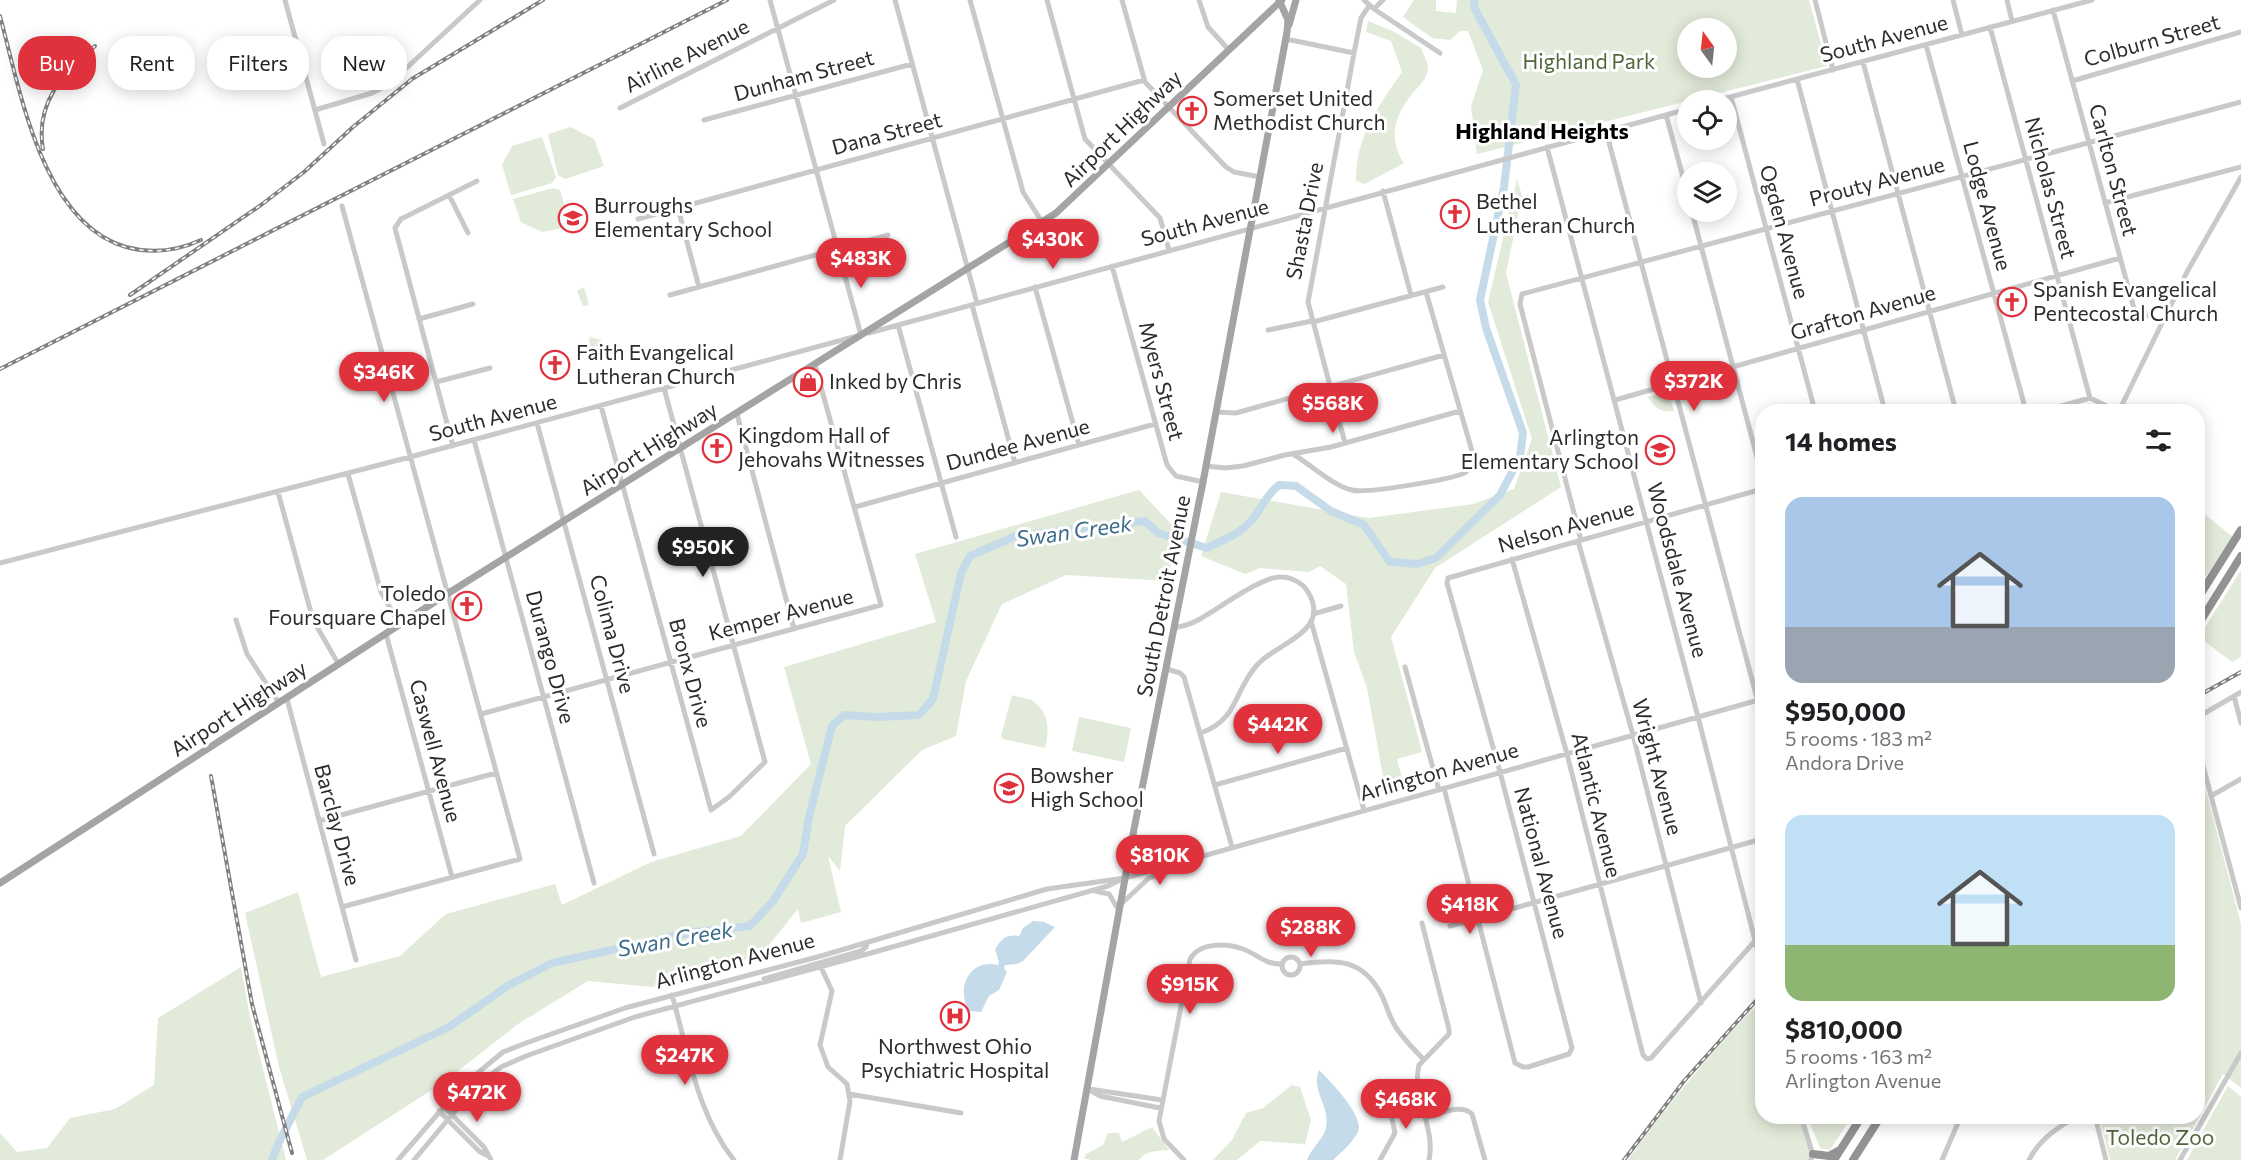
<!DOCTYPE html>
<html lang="en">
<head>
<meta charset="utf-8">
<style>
	:root { --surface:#fff; --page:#f2f2f2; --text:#202124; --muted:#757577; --accent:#df323d }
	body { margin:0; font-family:Commissioner,sans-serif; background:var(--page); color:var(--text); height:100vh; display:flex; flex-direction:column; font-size:22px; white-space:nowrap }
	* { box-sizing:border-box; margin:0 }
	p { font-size:20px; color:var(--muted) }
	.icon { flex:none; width:33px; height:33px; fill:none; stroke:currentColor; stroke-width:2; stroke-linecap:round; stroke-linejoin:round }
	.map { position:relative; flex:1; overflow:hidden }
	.details { position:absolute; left:1755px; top:404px; width:450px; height:720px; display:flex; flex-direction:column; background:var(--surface); border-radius:24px; box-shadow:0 3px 15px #0003 }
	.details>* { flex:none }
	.hud { position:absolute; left:18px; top:36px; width:570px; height:54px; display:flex; gap:12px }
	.needle { width:39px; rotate:345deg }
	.buttons { position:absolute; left:1677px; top:18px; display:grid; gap:12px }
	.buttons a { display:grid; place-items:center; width:60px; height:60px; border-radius:50%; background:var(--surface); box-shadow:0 3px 15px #0003; font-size:30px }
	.price { position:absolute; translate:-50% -51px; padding:0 14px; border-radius:21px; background:var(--accent); color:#fff; font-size:20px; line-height:39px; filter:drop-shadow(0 2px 3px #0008) }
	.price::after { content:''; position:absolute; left:50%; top:36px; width:18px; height:14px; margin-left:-9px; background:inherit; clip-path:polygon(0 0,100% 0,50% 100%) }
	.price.active { background:#222; color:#fff }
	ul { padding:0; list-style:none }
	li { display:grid; align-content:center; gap:12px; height:318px; padding:0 30px }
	li span { display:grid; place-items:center; height:186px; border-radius:18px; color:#555 }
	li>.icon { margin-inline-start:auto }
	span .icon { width:108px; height:108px; fill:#fffc; stroke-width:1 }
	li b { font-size:26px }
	h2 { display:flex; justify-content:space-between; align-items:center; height:72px; padding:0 30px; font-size:26px }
	.tag { padding:0 21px; border-radius:24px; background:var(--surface); box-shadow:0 3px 15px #0003; font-size:21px; line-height:54px }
	.tag.active { background:var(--accent); color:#fff }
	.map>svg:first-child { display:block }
	.green { fill:#e2ead9; fill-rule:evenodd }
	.water { fill:#c6dbe9 }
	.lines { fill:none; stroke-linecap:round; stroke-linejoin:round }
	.river { stroke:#c6dbe9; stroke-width:8 }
	.minor { stroke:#c9c9c9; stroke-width:5 }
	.major { stroke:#a4a4a4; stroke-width:7 }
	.highway { stroke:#939393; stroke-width:8 }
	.rail-casing { stroke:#818181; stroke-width:4 }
	.rail { stroke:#fff; stroke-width:1.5; stroke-dasharray:4.5; stroke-linecap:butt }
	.labels { text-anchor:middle; stroke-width:6; stroke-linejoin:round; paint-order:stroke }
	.street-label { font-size:21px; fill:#2c2c2c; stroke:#fff }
	.park-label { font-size:21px; fill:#4f663b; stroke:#fff }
	.poi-label { font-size:21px; fill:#2c2c2c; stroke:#fff; text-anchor:start }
	.neighbourhood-label { font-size:22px; font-weight:bold; fill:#000; stroke:#fff }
	.water-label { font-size:22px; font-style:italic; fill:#3d6c8b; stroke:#fff }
</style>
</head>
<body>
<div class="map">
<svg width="2241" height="1160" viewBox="0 0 2241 1160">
	<rect width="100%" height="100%" fill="#fff"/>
	<path class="green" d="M1414,0H1436V11L1456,13L1457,0H1809L1827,66L1477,154L1471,106L1483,70L1468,31H1460L1450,40L1432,38L1403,17ZM1726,28V68H1688V28Z
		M1368,21L1393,31L1421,48C1423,54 1429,64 1428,70C1426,80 1418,87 1412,94C1394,116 1388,139 1404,163L1365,184L1356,181C1356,136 1377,108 1402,72L1391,41L1366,32Z
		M571,127L594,139L604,166L565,179L558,175L548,134Z
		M542,137L556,177L552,183L511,195L502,165L512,146Z
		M1517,179L1522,196L1506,273L1561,487L1435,568L1391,637L1422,752L1397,759L1403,782L1385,787L1367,688L1354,652L1346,584L1320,566L1309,572L1260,568L1245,574L1201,556L1221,492L1369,518L1473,504L1514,489L1532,439L1488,302Z
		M553,188L560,190L571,226L542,232L521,222L513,199Z
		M584,287L589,305L583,306L577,291Z
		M590,337L601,340L604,347L602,350L593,351L589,344Z
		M1668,392L1674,411C1662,413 1654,408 1648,397Z
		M1651,485H1657L1663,508L1653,511L1647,488Z
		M1139,490L1175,528L1169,581L1066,575L1002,604L966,681L956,736L922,750L845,826L840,871L828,856L841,912L801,923L798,909L760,956L653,987L588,981L518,1024L444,1082L323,1160H307L279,1067L245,913L298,892L321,977L400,956L446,914L555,884L562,905L651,862L741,836L811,764L784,667L936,622L915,554Z
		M2198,509L2233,537L2198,587Z
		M2241,570V657L2232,662L2199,637Z
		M1012,695C1017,697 1025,698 1031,700C1049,710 1050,731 1045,748L1003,739L1001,736Z
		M1079,717L1131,728L1124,762L1072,751Z
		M2198,760L2241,924V1088L2223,1074L2175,1160H2110L2099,1116H2198Z
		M241,967L250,1017L286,1160H0V1133L17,1152L47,1148L70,1118L115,1109L154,1085L158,1018Z
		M1762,1000V1116H1801L1812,1152L1811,1160H1628C1669,1103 1713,1049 1762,1000Z
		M1292,1085L1300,1087L1311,1120L1305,1144L1260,1141L1237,1160H1213L1232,1140L1246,1113L1263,1108Z
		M2228,1086L2241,1097V1160H2187Z
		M1807,1116H1852L1830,1150L1820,1148Z
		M1152,1127L1169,1150C1158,1151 1146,1150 1139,1160H1091L1084,1158L1086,1154L1103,1145L1108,1133H1119L1122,1142Z"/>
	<path class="water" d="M1033,921L1044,922L1055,927L1023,961L1017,964L1005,965L1004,968L1007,972L999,990L989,996L981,1012L969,1011C956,990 968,958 998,965L999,962L995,949C1002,938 1007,934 1019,936L1023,928Z
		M1319,1070C1330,1081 1365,1116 1358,1132C1353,1142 1341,1153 1333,1160H1307C1311,1149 1321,1141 1325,1131C1333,1107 1310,1093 1319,1070Z"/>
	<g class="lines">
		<path class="river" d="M272,1160L278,1144L302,1097L449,1027L509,985L552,963L694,932L750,926L773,901L803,854L809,817L832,726L844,715L877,717L919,715L933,699L961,573L970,556L1016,536L1145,521L1158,533L1207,548C1225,539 1243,533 1255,516C1263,505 1268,493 1279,485L1296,486L1331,511L1364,525L1390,562L1417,564L1436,558L1500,495L1520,457L1523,433L1486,328L1480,300L1504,187L1516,85L1475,9L1474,0"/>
		<path class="minor" d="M285,0L324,144
			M770,0L861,335
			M895,0L977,303
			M970,0L1023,192L1042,222
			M1047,0L1085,139L1160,218L1169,250
			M1122,0L1145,82L1226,167L1234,172L1260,177
			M1199,0L1208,27L1229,50
			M1364,0L1374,9L1440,53
			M1815,0L1833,70
			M1953,0L1962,35
			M2007,0L2012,21
			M1374,9L1383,0
			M2053,10L2133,305L2135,309L2162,322
			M1990,27L2090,398L2117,411
			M1286,39L1354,53
			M1926,45L2026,411
			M1863,62L1956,411
			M1797,79L1885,411
			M2072,81L2241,32
			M1731,97L1815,411
			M1719,100L2092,0
			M620,108L834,0
			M315,110L372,93L388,85L480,0
			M1666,115L1688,195
			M704,120L912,64
			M1606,131L1762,717
			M1547,147L1698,717L1762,968
			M1383,191L1411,295
			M449,195L468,233
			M2105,203L2241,167
			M678,208L699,287
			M1692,212L1762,476
			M638,219L1144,80
			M1112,266L1167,465L1176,476L1203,482
			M1035,287L1079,445
			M670,295L888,235
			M972,305L1015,463
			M419,319L473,304
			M1313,322L1443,287
			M898,325L956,537
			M1268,330L1312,321
			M869,333L1688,109
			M436,382L490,368
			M1615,400L2120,258
			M601,406L711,810L729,797L765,762L664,388
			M2043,411L2090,398
			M2119,411L2187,272L2241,177
			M1216,412L1236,413L1444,355
			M737,414L794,629
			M537,423L654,854
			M474,440L594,883
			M1345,443L1308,302L1354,53L1361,18L1369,6
			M453,446L395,228L401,219L477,181
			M1293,454C1310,464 1333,486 1352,490C1365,494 1456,479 1466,472C1473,467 1473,459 1472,451L1426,292
			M1206,466L1225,468L1243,466L1285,455L1331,447L1460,411
			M348,474L381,592L400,625
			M278,492L313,620L339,665
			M855,507L1155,424
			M1581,540L1520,304L1522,294L2241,102
			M1578,541L1633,735L1701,1003
			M1512,559L1567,754L1643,1055L1647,1059L1651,1058L1762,933
			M0,563L410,457L857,336
			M1313,614L1341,606
			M236,620L247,654L279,703
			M1311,621L1364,810
			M1174,628C1182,626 1189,625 1196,621C1216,611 1261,576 1281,577C1291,577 1303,583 1308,592C1332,632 1276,643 1257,665C1233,692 1239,719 1201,733
			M386,634L452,877
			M1405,667L1439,790
			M1167,669L1180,673L1184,677L1232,847
			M2234,696L2241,723
			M287,699L356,960
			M481,714L881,605L815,365
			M2198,717L2241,692
			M2198,747L2241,908
			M1215,785L1347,748
			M1444,788L1515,1063L1523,1067H1528L1569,1054L1572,1048L1500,772L1447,583L1448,578L1762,489
			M2211,796L2241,779
			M319,821L496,773
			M1095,891L1109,894L1118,909
			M1120,905L1149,878L1176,869L1186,862
			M342,907L520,859L342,206
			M1422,923L1449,1029V1034L1419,1065C1411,1097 1436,1127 1429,1160
			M1450,926L1762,839
			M1282 966a9 9 0 1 1 18 0a9 9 0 1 1-18 0Z
			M1300,964C1335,959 1362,958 1381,994C1386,1003 1388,1014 1394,1024C1401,1037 1414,1049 1424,1060
			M821,967L832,991L820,1045L828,1067L847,1084L850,1101L840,1160
			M764,979L861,951L866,947L868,942
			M672,995C688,1051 697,1114 734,1160
			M1088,1089L1100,1096L1160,1108
			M1089,1089L1162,1100
			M849,1094L961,1113
			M443,1106L484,1147L491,1160
			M439,1111L479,1151L486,1155
			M1801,1116L1812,1152L1811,1160
			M2095,1116L2106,1160
			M1425,1118C1439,1114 1460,1103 1472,1114L1485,1160
			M398,1160L462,1086L503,1052L526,1043L625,1008L821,956L1047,889L1125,878L1762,699
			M414,1160L477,1085L501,1067L526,1056L635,1017L871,953L1108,886L1120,880
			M1184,1160L1164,1139L1159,1121L1190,959C1200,942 1226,943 1243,949C1257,954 1266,965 1282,964
			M1380,1160L1395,1133L1390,1109L1391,1102L1403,1094L1418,1092
			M1942,1160L1961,1116
			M2029,1160C2039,1140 2060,1124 2081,1116
			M2180,1160L2241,1053"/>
		<path class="major" d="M1289,25L1296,0
			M0,883L447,594L1056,213L1282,0
			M1074,1160L1134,829L1203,482L1287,32L1288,20L1279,0"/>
		<path class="highway" d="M2198,598L2241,530
			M2198,625L2241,556
			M1813,1154L1829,1156L1838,1151
			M1834,1160L1862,1116
			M1853,1160L1881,1116"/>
		<g class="rail-casing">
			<path id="rail" d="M0,16C20,90 42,223 126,247C152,254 177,251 201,240
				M43,149C35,103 63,73 95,46
				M130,295L261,205L304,172L353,127L412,79L543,0
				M0,369L727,0
				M2198,696L2241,672
				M211,776L252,1004L292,1153
				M1624,1160L1684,1081L1762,994"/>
		</g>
		<use href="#rail" class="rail"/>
	</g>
	<defs>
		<g id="church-ring" transform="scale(1.5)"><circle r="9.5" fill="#fff" stroke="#df323d" stroke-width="1.5"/><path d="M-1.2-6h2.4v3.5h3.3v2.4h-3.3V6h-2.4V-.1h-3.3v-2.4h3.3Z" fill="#df323d"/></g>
		<g id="school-ring" transform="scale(1.5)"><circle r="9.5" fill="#fff" stroke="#df323d" stroke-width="1.5"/><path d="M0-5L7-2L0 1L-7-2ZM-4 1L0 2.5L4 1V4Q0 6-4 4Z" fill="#df323d"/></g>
		<g id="shop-ring" transform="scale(1.5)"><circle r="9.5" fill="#fff" stroke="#df323d" stroke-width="1.5"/><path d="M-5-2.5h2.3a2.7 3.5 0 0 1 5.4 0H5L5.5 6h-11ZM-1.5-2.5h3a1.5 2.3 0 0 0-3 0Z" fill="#df323d"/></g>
		<g id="hospital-ring" transform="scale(1.5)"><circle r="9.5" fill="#fff" stroke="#df323d" stroke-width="1.5"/><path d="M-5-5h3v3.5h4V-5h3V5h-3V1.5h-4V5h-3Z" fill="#df323d"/></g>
	</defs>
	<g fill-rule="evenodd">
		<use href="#church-ring" x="1192" y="111"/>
		<use href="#church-ring" x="1455" y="214"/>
		<use href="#school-ring" x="573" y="218"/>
		<use href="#church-ring" x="2012" y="302"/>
		<use href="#church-ring" x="555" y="365"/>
		<use href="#shop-ring" x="808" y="382"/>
		<use href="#church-ring" x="717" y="448"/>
		<use href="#school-ring" x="1660" y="450"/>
		<use href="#church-ring" x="467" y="606"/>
		<use href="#school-ring" x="1009" y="788"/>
		<use href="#hospital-ring" x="955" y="1016"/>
	</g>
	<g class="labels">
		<g class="street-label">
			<text transform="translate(1884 39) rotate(-15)" y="7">South Avenue</text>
			<text transform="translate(2152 41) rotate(-16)" y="7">Colburn Street</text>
			<text transform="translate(687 56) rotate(-27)" y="7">Airline Avenue</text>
			<text transform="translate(804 76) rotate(-15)" y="7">Dunham Street</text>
			<text transform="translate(1122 129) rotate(-44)" y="7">Airport Highway</text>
			<text transform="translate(887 134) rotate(-15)" y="7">Dana Street</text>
			<text transform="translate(2113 170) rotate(75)" y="7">Carlton Street</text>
			<text transform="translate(1877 182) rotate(-15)" y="7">Prouty Avenue</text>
			<text transform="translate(2050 188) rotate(75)" y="7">Nicholas Street</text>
			<text transform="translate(1987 206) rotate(75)" y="7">Lodge Avenue</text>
			<text transform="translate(1305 221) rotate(-79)" y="7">Shasta Drive</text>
			<text transform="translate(1205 223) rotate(-15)" y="7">South Avenue</text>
			<text transform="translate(1784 232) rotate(75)" y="7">Ogden Avenue</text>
			<text transform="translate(1863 313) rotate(-16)" y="7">Grafton Avenue</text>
			<text transform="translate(1161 381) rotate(75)" y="7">Myers Street</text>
			<text transform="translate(493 418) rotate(-15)" y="7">South Avenue</text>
			<text transform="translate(1018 445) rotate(-15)" y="7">Dundee Avenue</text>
			<text transform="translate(649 449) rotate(-32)" y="7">Airport Highway</text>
			<text transform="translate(1566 527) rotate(-16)" y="7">Nelson Avenue</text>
			<text transform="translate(1677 570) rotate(75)" y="7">Woodsdale Avenue</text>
			<text transform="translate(1164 596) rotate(-79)" y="7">South Detroit Avenue</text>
			<text transform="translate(781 615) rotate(-15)" y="7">Kemper Avenue</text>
			<text transform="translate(612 634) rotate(75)" y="7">Colima Drive</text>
			<text transform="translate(550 657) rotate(75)" y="7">Durango Drive</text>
			<text transform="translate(690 673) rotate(75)" y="7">Bronx Drive</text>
			<text transform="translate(239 709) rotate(-33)" y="7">Airport Highway</text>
			<text transform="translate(435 751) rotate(75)" y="7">Caswell Avenue</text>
			<text transform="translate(1657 767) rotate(75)" y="7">Wright Avenue</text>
			<text transform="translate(1439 772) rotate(-16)" y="7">Arlington Avenue</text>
			<text transform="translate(1596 805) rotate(76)" y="7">Atlantic Avenue</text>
			<text transform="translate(337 825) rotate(75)" y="7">Barclay Drive</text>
			<text transform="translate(1541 863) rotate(75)" y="7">National Avenue</text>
			<text transform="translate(735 961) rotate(-15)" y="7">Arlington Avenue</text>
		</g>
		<g class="park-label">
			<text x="1589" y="69">Highland Park</text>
			<text x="2160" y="1145">Toledo Zoo</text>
		</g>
		<g class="poi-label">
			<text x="1213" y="106">Somerset United<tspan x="1213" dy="24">Methodist Church</tspan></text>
			<text x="1476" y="209">Bethel<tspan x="1476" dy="24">Lutheran Church</tspan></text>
			<text x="594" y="213">Burroughs<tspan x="594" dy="24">Elementary School</tspan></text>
			<text x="2033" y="297">Spanish Evangelical<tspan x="2033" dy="24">Pentecostal Church</tspan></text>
			<text x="576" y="360">Faith Evangelical<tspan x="576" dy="24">Lutheran Church</tspan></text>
			<text x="829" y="389">Inked by Chris</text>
			<text x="738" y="443">Kingdom Hall of<tspan x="738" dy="24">Jehovahs Witnesses</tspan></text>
			<text x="1639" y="445" text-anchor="end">Arlington<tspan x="1639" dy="24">Elementary School</tspan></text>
			<text x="446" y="601" text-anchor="end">Toledo<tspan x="446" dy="24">Foursquare Chapel</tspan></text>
			<text x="1030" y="783">Bowsher<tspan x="1030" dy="24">High School</tspan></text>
			<text x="955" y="1054" text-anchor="middle">Northwest Ohio<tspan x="955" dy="24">Psychiatric Hospital</tspan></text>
		</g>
		<g class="neighbourhood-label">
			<text x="1542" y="139">Highland Heights</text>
		</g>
		<g class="water-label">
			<text transform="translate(1074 531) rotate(-8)" y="8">Swan Creek</text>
			<text transform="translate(675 939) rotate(-10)" y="8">Swan Creek</text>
		</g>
	</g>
</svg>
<div class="buttons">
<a><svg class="needle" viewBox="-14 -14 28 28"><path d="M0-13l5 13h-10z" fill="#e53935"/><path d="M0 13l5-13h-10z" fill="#757577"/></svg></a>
<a><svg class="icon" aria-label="locate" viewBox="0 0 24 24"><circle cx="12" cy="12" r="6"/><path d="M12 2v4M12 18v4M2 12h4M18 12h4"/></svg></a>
<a><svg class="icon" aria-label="layers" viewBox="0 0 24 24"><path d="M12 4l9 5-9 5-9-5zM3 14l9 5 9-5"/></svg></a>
</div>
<b class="price" style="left:1053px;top:270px">$430K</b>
<b class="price" style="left:861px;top:289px">$483K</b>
<b class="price" style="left:384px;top:403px">$346K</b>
<b class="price" style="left:1694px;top:412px">$372K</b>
<b class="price" style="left:1333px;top:434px">$568K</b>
<b class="price active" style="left:703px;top:578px">$950K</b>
<b class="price" style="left:1278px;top:755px">$442K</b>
<b class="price" style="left:1160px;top:886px">$810K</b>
<b class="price" style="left:1470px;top:935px">$418K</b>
<b class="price" style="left:1311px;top:958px">$288K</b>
<b class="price" style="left:1190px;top:1015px">$915K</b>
<b class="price" style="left:685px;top:1086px">$247K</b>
<b class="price" style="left:477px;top:1123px">$472K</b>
<b class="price" style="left:1406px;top:1130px">$468K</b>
<div class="hud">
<a class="tag active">Buy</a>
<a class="tag">Rent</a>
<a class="tag">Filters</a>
<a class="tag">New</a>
</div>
<section class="details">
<h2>14 homes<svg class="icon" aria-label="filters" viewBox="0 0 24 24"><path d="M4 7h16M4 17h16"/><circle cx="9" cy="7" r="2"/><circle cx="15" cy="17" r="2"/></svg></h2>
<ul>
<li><span style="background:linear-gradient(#a9c7e8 70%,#9aa5b1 0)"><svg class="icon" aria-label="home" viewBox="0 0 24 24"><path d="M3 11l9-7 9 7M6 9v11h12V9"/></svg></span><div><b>$950,000</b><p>5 rooms · 183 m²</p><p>Andora Drive</p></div></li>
<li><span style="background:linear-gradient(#bfe0f5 70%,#8fb573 0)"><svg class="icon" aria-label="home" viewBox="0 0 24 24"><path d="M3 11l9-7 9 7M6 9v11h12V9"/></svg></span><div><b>$810,000</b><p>5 rooms · 163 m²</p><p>Arlington Avenue</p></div></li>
</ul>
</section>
</div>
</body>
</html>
